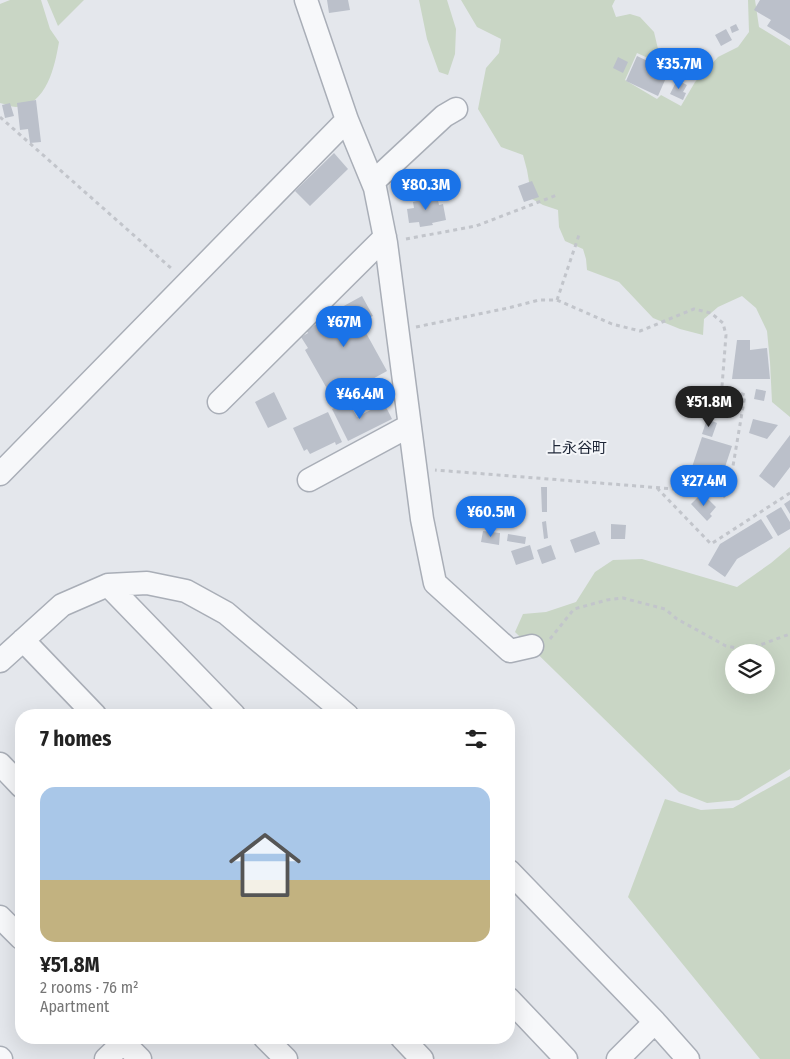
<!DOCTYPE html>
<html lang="en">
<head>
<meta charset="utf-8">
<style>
	:root { --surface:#fff; --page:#f2f2f2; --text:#222; --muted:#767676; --line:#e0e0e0; --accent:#1a73e8 }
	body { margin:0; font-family:"Fira Sans Condensed","Noto Sans JP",sans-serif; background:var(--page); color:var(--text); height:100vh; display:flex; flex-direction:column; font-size:19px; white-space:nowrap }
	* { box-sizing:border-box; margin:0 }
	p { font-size:16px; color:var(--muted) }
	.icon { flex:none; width:28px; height:28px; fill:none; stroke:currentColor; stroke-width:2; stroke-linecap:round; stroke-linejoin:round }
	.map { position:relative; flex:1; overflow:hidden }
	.drawer { position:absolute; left:15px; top:709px; width:500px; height:335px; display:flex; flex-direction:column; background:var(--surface); border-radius:20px; box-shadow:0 5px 20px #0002 }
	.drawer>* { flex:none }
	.buttons { position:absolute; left:725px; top:644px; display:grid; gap:10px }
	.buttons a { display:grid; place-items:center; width:50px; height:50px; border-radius:50%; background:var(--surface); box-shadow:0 5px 20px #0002; font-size:25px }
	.price { position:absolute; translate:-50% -42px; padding:0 11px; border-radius:18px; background:var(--accent); color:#fff; font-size:16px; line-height:32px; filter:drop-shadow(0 1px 2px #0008) }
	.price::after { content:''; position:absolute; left:50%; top:30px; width:15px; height:11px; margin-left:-8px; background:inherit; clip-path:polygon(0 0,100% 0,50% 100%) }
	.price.active { background:#222; color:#fff }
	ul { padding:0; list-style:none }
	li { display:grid; align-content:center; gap:10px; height:265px; padding:0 25px }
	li+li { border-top:1px solid var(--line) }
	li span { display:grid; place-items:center; height:155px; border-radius:15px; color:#555 }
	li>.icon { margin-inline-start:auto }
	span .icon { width:90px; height:90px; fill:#fffc; stroke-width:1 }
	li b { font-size:21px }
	h2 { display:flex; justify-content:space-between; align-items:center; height:60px; padding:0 25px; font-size:21px }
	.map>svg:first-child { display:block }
	.green { fill:#c9d6c5; fill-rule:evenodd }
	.building { fill:#bbc0ca }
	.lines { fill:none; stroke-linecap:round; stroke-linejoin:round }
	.minor-casing { stroke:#a9aeb7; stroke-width:25 }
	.path { stroke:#c2c5cb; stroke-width:3; stroke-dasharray:4 4; stroke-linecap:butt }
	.minor { stroke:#f7f8fa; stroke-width:22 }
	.labels { text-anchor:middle; stroke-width:4; stroke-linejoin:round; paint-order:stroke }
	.neighbourhood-label { font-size:15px; fill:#1d2536; stroke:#f4f6f9 }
</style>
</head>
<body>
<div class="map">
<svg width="790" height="1059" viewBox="0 0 790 1059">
	<rect width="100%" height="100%" fill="#e4e7ec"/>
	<path class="green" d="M10,0H41L50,29L59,42C55,65 47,106 16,107C11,107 5,104 0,103V4Z
		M47,0H84L58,26Z
		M419,0H447L456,29L455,54L448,75L439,72L427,39Z
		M461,0H615L612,6L616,17L630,14L640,17L654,32L658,49L648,58L637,53L625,80L657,99L661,95L681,106L695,82L718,57L738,47L749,32L748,0H755L759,27L790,46V417L772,402L770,362L767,331L756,308L742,296L718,307L704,319L703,335L680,329L653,318L619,282L587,270L586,259L583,249L565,241L559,227L558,210L543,205L532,199L527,170L523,155L501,147L478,109L486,68L499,53L501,39L477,27Z
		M790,547V769L739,800L707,803L679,792L515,632L523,614L546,612L576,602L595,572L613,560L642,559L737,587L771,563ZM734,652H766V685H734Z
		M790,776V1059H760L628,897L665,799L701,810L733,808Z"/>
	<path class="building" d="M327,0H348L350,10L329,13Z
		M760,0H790V40L767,26L771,20L754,10Z
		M736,24L739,30L732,33L730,27Z
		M726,29L732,40L721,46L715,35Z
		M637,56L669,71L658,96L626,81Z
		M618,57L628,62L623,73L613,68Z
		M677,80L687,85L683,92L686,93L683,100L670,94Z
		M36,100L41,142L30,143L28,129L20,130L17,103Z
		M10,103L14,116L5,118L2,105Z
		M334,153L348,169L310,206L295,191Z
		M532,181L539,197L524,202L518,186Z
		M426,192L427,197L437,195L439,205L443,204L446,220L432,223L433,225L420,227L419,222L409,223L407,209L414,208L413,202L417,201L416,194Z
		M362,296L373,316L360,322L387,371L358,387L354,381L330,394L305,350L308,348L301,337L308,333L306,330L322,321L320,319Z
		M737,340H750V350L767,348L770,379H732Z
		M756,389L766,391L764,401L754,399Z
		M274,392L287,419L268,428L255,402Z
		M348,401L357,417L384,403L392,419L348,441L332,409Z
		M328,412L342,442L336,445L335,442L310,454L307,449L304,451L293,428Z
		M707,419L717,423L712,437L702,434Z
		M753,419L778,425L767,439L749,433Z
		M790,435V467L774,488L759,476Z
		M702,437L732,446L722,476L712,473L709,482L697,485L687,482Z
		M729,485L733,490L724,498L717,490Z
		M541,487H547V512H542Z
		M702,493L716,507L710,514L712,516L707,521L691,504Z
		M790,500V514L784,504Z
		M781,507L790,522V529L778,536L766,516Z
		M761,519L773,538L737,559L725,577L708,565L720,544Z
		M546,521L548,538L544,539L542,522Z
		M611,524L626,525L625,539H611Z
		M483,531L500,533L499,545L481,542Z
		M595,531L600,544L575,553L570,540Z
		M508,534L526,537L525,544L507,541Z
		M530,545L534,559L516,565L511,551Z
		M551,545L556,559L542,564L537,550Z"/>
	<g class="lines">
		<g class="minor-casing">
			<path id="minor" d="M306,0L347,120L375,188L386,243L422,519L435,583L510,651L532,646
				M373,182L444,116L456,109
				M219,402L385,237
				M0,474L347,120
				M309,480L409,426
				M108,585L234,715
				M23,640L95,715
				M0,661L62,605L108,585L147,583L186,591L226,613L347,715
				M0,764L21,786
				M509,871L655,1022L688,1059
				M0,917L21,938
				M509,999L566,1059
				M119,1038L140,1059
				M265,1038L286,1059
				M402,1038L422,1059
				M0,1058L1,1059
				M106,1059L128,1038
				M618,1059L655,1022"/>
		</g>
		<path class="path" d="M0,117L172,269
			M406,239L476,226L557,195
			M557,300L580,232
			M416,327L508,308L539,300H557L612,324L640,331L694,309L711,313L723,323L726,335L722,386L745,395L733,466L725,479L712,488L700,491L435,470
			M657,488L711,544L790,493
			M550,639L574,609L607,600L623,598L665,609L677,619L726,646L743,649L760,645L790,634"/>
		<use href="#minor" class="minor"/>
	</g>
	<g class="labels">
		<g class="neighbourhood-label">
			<text x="577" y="453">上永谷町</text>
		</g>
	</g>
</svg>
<div class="buttons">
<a><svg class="icon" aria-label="layers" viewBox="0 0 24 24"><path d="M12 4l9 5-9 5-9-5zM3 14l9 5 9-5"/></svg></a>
</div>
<b class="price" style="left:679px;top:90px">¥35.7M</b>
<b class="price" style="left:426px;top:211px">¥80.3M</b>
<b class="price" style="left:344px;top:348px">¥67M</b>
<b class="price" style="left:360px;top:420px">¥46.4M</b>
<b class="price active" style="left:709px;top:428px">¥51.8M</b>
<b class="price" style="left:704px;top:507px">¥27.4M</b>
<b class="price" style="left:491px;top:538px">¥60.5M</b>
<section class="drawer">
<h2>7 homes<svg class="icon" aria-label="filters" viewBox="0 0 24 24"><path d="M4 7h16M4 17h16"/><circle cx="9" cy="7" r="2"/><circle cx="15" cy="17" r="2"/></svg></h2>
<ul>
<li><span style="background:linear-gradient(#a9c7e8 60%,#c2b280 0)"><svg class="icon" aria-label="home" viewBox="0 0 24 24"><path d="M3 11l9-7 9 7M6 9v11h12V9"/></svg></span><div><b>¥51.8M</b><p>2 rooms · 76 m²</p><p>Apartment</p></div></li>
</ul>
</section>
</div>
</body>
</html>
